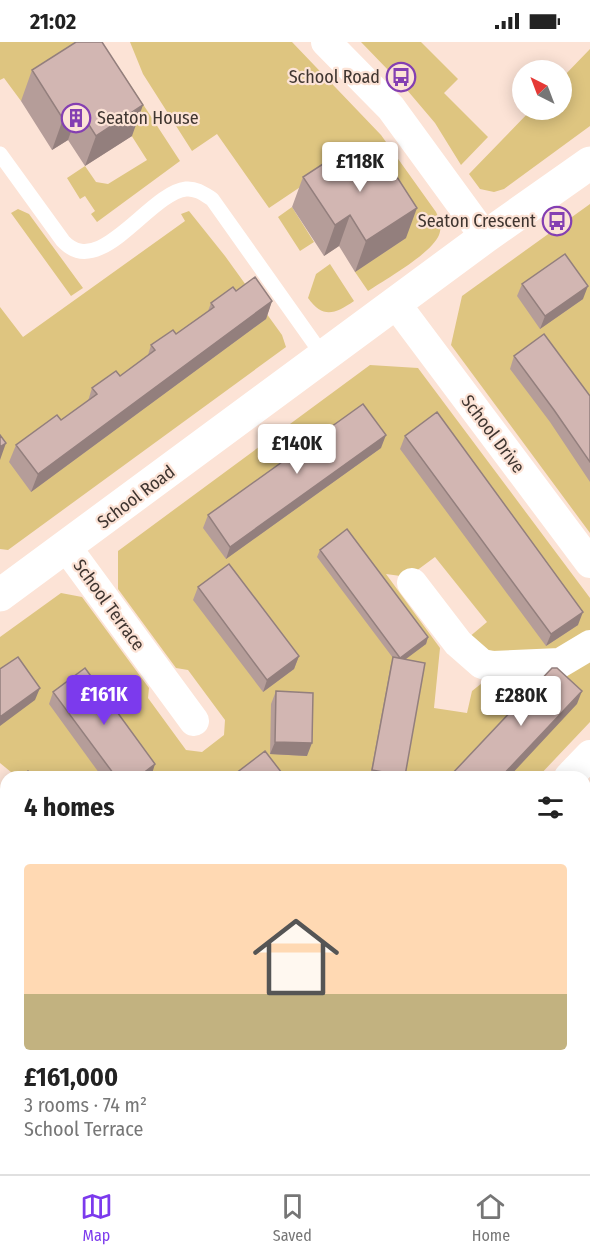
<!DOCTYPE html>
<html lang="en">
<head>
<meta charset="utf-8">
<style>
	:root { --surface:#fff; --page:#f6f6f6; --text:#222; --muted:#767676; --line:#e0e0e0; --accent:#7c3aed }
	body { margin:0; font-family:"Fira Sans Condensed",sans-serif; background:var(--page); color:var(--text); height:100vh; display:flex; flex-direction:column; font-size:22px; white-space:nowrap }
	* { box-sizing:border-box; margin:0 }
	p { font-size:20px; color:var(--muted) }
	.icon { flex:none; width:33px; height:33px; fill:none; stroke:currentColor; stroke-width:2; stroke-linecap:round; stroke-linejoin:round }
	.map { position:relative; flex:1; overflow:hidden }
	.sheet { position:absolute; left:0px; top:729px; width:591px; height:404px; display:flex; flex-direction:column; background:var(--surface); border-radius:18px 18px 0 0; box-shadow:0 3px 15px #0003 }
	.sheet>* { flex:none }
	.needle { width:39px; rotate:318deg }
	.buttons { position:absolute; left:512px; top:18px; display:grid; gap:12px }
	.buttons a { display:grid; place-items:center; width:60px; height:60px; border-radius:50%; background:var(--surface); box-shadow:0 3px 15px #0003; font-size:30px }
	.price { position:absolute; translate:-50% -51px; padding:0 14px; border-radius:6px; background:#fff; color:#222; font-size:20px; line-height:39px; filter:drop-shadow(0 2px 3px #0008) }
	.price::after { content:''; position:absolute; left:50%; top:36px; width:18px; height:14px; margin-left:-9px; background:inherit; clip-path:polygon(0 0,100% 0,50% 100%) }
	.price.active { background:var(--accent); color:#fff }
	ul { padding:0; list-style:none }
	li { display:grid; align-content:center; gap:12px; height:318px; padding:0 24px }
	li span { display:grid; place-items:center; height:186px; border-radius:6px; color:#555 }
	li>.icon { margin-inline-start:auto }
	span .icon { width:108px; height:108px; fill:#fffc; stroke-width:1 }
	li b { font-size:26px }
	h2 { display:flex; justify-content:space-between; align-items:center; height:72px; padding:0 24px; font-size:26px }
	.status { display:flex; justify-content:space-between; align-items:center; height:42px; padding:0 30px; background:var(--surface); direction:ltr }
	.status svg { height:16px; fill:currentColor }
	.tabs { display:flex; justify-content:space-around; align-items:center; height:84px; border-top:2px solid var(--line); background:var(--surface); font-size:16px; color:var(--muted) }
	.tabs a { display:grid; justify-items:center; gap:3px }
	.tabs .active { color:var(--accent) }
	.map>svg:first-child { display:block }
	.green { fill:#dec580 }
	.lines { fill:none; stroke-linecap:round; stroke-linejoin:round }
	.service { stroke:#fff; stroke-width:15 }
	.minor { stroke:#fff; stroke-width:30 }
	.tertiary { stroke:#fff; stroke-width:33 }
	.wall { fill:#b59d99 }
	.shaded-wall { fill:#937f7d }
	.building { fill:#d2b6b2; stroke:#937f7d; stroke-width:1.5 }
	.labels { text-anchor:middle; stroke-width:4.5; stroke-linejoin:round; paint-order:stroke }
	.poi-label { font-size:18px; fill:#3f3530; stroke:#fce3d6; text-anchor:end }
	.street-label { font-size:18px; fill:#3f3530; stroke:#fce3d6 }
</style>
</head>
<body>
<div class="status"><b>21:02</b><svg viewBox="0 0 49 12"><path d="M0 12V9h3v3zM5 12V6h3v6zM10 12V3h3v9zM15 12V0h3v12zM26 1h20v11H26zM47 4h2v5h-2z"/></svg></div>
<div class="map">
<svg width="590" height="1132" viewBox="0 0 590 1132">
	<rect width="100%" height="100%" fill="#fce3d6"/>
	<path class="green" d="M0,0H101L73,25L21,59L4,36L0,38Z
		M130,0H292L381,93L436,170C440,178 442,185 439,193C431,212 386,237 368,249L355,230L345,115L269,166L217,92L192,109L143,32Z
		M361,0H421L458,37L444,51L488,95L461,123L435,81L407,48L414,39L399,23L390,30Z
		M590,7V84L504,147L494,150L480,147L469,132L531,68H561V37Z
		M122,30L180,119L97,180L91,172L95,169L85,154L80,157L67,136L85,124L96,140L108,142L147,118L98,41L106,31Z
		M590,162V491L451,303L462,254Z
		M292,165L314,200L300,209L278,175Z
		M18,167L29,172L83,246L71,254L11,171Z
		M189,169L225,214L282,293L286,305L8,508L0,507V265L23,295L185,179L181,172Z
		M330,222L354,259C335,272 323,277 308,256L316,232Z
		M370,323L418,326L590,556V593L572,607L497,616L468,596L487,580L435,515L408,535L386,532L440,606L434,666L467,671L472,649L487,637L590,620V680L538,735H17L0,721V595L61,551L82,555L149,646L148,656L186,708L202,710L224,693L225,678L188,628L176,626L118,547V509Z
		M590,750V949L585,954V755Z
		M0,791L6,796V968L0,963Z
		M0,1014L6,1019V1126H124L125,1132H0Z
		M590,1020V1117L585,1119V1025Z
		M441,1126L446,1132H241L240,1127Z
		M476,1127H577L572,1132H470Z"/>
	<g class="lines">
		<path class="service" d="M0,112L63,199C100,239 149,151 186,147C196,146 204,152 212,157L324,315"/>
		<path class="minor" d="M326,0L391,66L485,195
			M396,262L590,521
			M67,506L194,679
			M412,541L458,601L482,622L493,624L560,621L590,603
			M569,735L590,713
			M0,988L6,994
			M157,1126L163,1132
			M200,1132L205,1126"/>
		<path class="tertiary" d="M0,553L485,195L590,121"/>
	</g>
	<path class="wall" d="M32,28L132,94L85,124L68,98L52,108L21,59Z
		M303,135L406,196L355,230L339,204L324,214L292,165Z
		M522,242L583,257L540,287L517,254Z
		M236,249L272,259L266,277L31,450L9,420L16,403L61,378L88,359L92,346L120,334L148,313L151,303L176,292L208,269L211,261Z
		M514,314L590,354V440L550,380L510,327Z
		M405,394L578,583L546,604L400,407Z
		M381,406L226,517L203,486L208,473Z
		M320,508L428,595L426,602L405,617L425,621L404,735H370L391,622L393,616L317,515Z
		M198,545L299,614L294,627L263,650L193,558Z
		M276,649L307,714L270,712L271,662Z
		M53,650L151,735H102L49,662Z
		M6,757V788L0,783V767L2,762Z
		M0,856L6,861V933L0,928Z
		M0,1034L6,1039V1112L0,1107Z
		M22,1126H72L67,1132H28Z
		M441,1126H476L470,1132H446Z"/>
	<path class="shaded-wall" d="M143,63L132,94L85,124L96,94Z
		M79,67L68,98L52,108L63,77Z
		M417,166L406,196L355,230L366,199Z
		M350,173L339,204L324,214L335,183Z
		M588,244L583,257L540,287L545,274Z
		M272,259L266,277L31,450L38,432Z
		M386,393L381,406L226,517L230,505Z
		M6,401L0,418V405Z
		M583,570L578,583L546,604L551,592Z
		M428,595L426,602L398,623L400,616Z
		M299,614L294,627L263,650L267,638Z
		M40,646L35,658L0,684V675Z
		M582,649L577,662L509,735H501Z
		M275,700L312,701L307,714L270,712Z
		M155,722L151,735H138Z
		M590,832V840L585,845V838Z
		M590,1004V1015L585,1021V1010Z
		M65,1126H72L67,1132H60Z
		M466,1126H476L470,1132H464Z"/>
	<path class="building" d="M76,0H102L143,63L96,94L79,67L63,77L32,28Z
		M352,103L371,133L388,121L417,166L366,199L350,173L335,183L303,135Z
		M565,212L588,244L545,274L522,242Z
		M255,235L272,259L38,432L16,403L57,373L61,378L97,352L92,346L116,329L120,334L155,308L151,303L173,288L176,292L214,265L211,261L233,245L236,249Z
		M544,292L590,354V420L554,368L514,314Z
		M363,362L386,393L230,505L208,473Z
		M437,370L583,570L551,592L405,394Z
		M0,393L6,401L0,405Z
		M347,487L428,595L400,616L320,508Z
		M229,522L299,614L267,638L198,545Z
		M18,615L40,646L0,675V627Z
		M393,615L425,621L405,734L372,728Z
		M85,626L155,722L138,735H116L53,650Z
		M552,626H557L582,649L501,735H449Z
		M276,649L313,651L312,701L275,700Z
		M265,709L285,735H231Z
		M28,729L35,735H23Z
		M165,732L174,735H164Z
		M6,757V765L2,762Z
		M590,774V832L585,838V780Z
		M0,856L6,861V916L0,911Z
		M590,938V1004L585,1010V943Z
		M0,1034L6,1039V1095L0,1090Z
		M590,1109V1132H566L572,1126H585V1114Z
		M41,1126H65L60,1132H47Z"/>
	<defs>
		<g id="bus-ring" transform="scale(1.5)"><circle r="9.5" fill="#fce3d6" stroke="#843fb2" stroke-width="1.5"/><path d="M-5-6H5V4H4V6H2V4H-2V6H-4V4H-5ZM-3.5-4V0h7V-4ZM-3.5 1.2v1.5H-2V1.2ZM2 1.2v1.5H3.5V1.2Z" fill="#843fb2"/></g>
		<g id="building-ring" transform="scale(1.5)"><circle r="9.5" fill="#fce3d6" stroke="#843fb2" stroke-width="1.5"/><path d="M-4-6H4V6H1V3H-1V6H-4ZM-2.5-4.3h1.7v1.8h-1.7ZM.8-4.3h1.7v1.8H.8ZM-2.5-1h1.7V.8h-1.7ZM.8-1h1.7V.8H.8Z" fill="#843fb2"/></g>
	</defs>
	<g fill-rule="evenodd">
		<use href="#bus-ring" x="401" y="35"/>
		<use href="#building-ring" x="76" y="76"/>
		<use href="#bus-ring" x="557" y="179"/>
	</g>
	<g class="labels">
		<g class="poi-label">
			<text x="380" y="41">School Road</text>
			<text x="97" y="82" text-anchor="start">Seaton House</text>
			<text x="536" y="185">Seaton Crescent</text>
		</g>
		<g class="street-label">
			<text transform="translate(493 392) rotate(53)" y="6">School Drive</text>
			<text transform="translate(136 455) rotate(-37)" y="6">School Road</text>
			<text transform="translate(109 563) rotate(54)" y="6">School Terrace</text>
		</g>
	</g>
</svg>
<div class="buttons">
<a><svg class="needle" viewBox="-14 -14 28 28"><path d="M0-13l5 13h-10z" fill="#e53935"/><path d="M0 13l5-13h-10z" fill="#767676"/></svg></a>
</div>
<b class="price" style="left:360px;top:151px">£118K</b>
<b class="price" style="left:297px;top:433px">£140K</b>
<b class="price active" style="left:104px;top:684px">£161K</b>
<b class="price" style="left:521px;top:685px">£280K</b>
<section class="sheet">
<h2>4 homes<svg class="icon" aria-label="filters" viewBox="0 0 24 24"><path d="M4 7h16M4 17h16"/><circle cx="9" cy="7" r="2"/><circle cx="15" cy="17" r="2"/></svg></h2>
<ul>
<li><span style="background:linear-gradient(#ffd9b3 70%,#c2b280 0)"><svg class="icon" aria-label="home" viewBox="0 0 24 24"><path d="M3 11l9-7 9 7M6 9v11h12V9"/></svg></span><div><b>£161,000</b><p>3 rooms · 74 m²</p><p>School Terrace</p></div></li>
</ul>
</section>
</div>
<nav class="tabs">
<a class="active"><svg class="icon" aria-label="map" viewBox="0 0 24 24"><path d="M3 6l6-2 6 2 6-2v14l-6 2-6-2-6 2zM9 4v14M15 6v14"/></svg>Map</a>
<a><svg class="icon" aria-label="saved" viewBox="0 0 24 24"><path d="M7 4h10v16l-5-4-5 4z"/></svg>Saved</a>
<a><svg class="icon" aria-label="home" viewBox="0 0 24 24"><path d="M3 11l9-7 9 7M6 9v11h12V9"/></svg>Home</a>
</nav>
</body>
</html>
